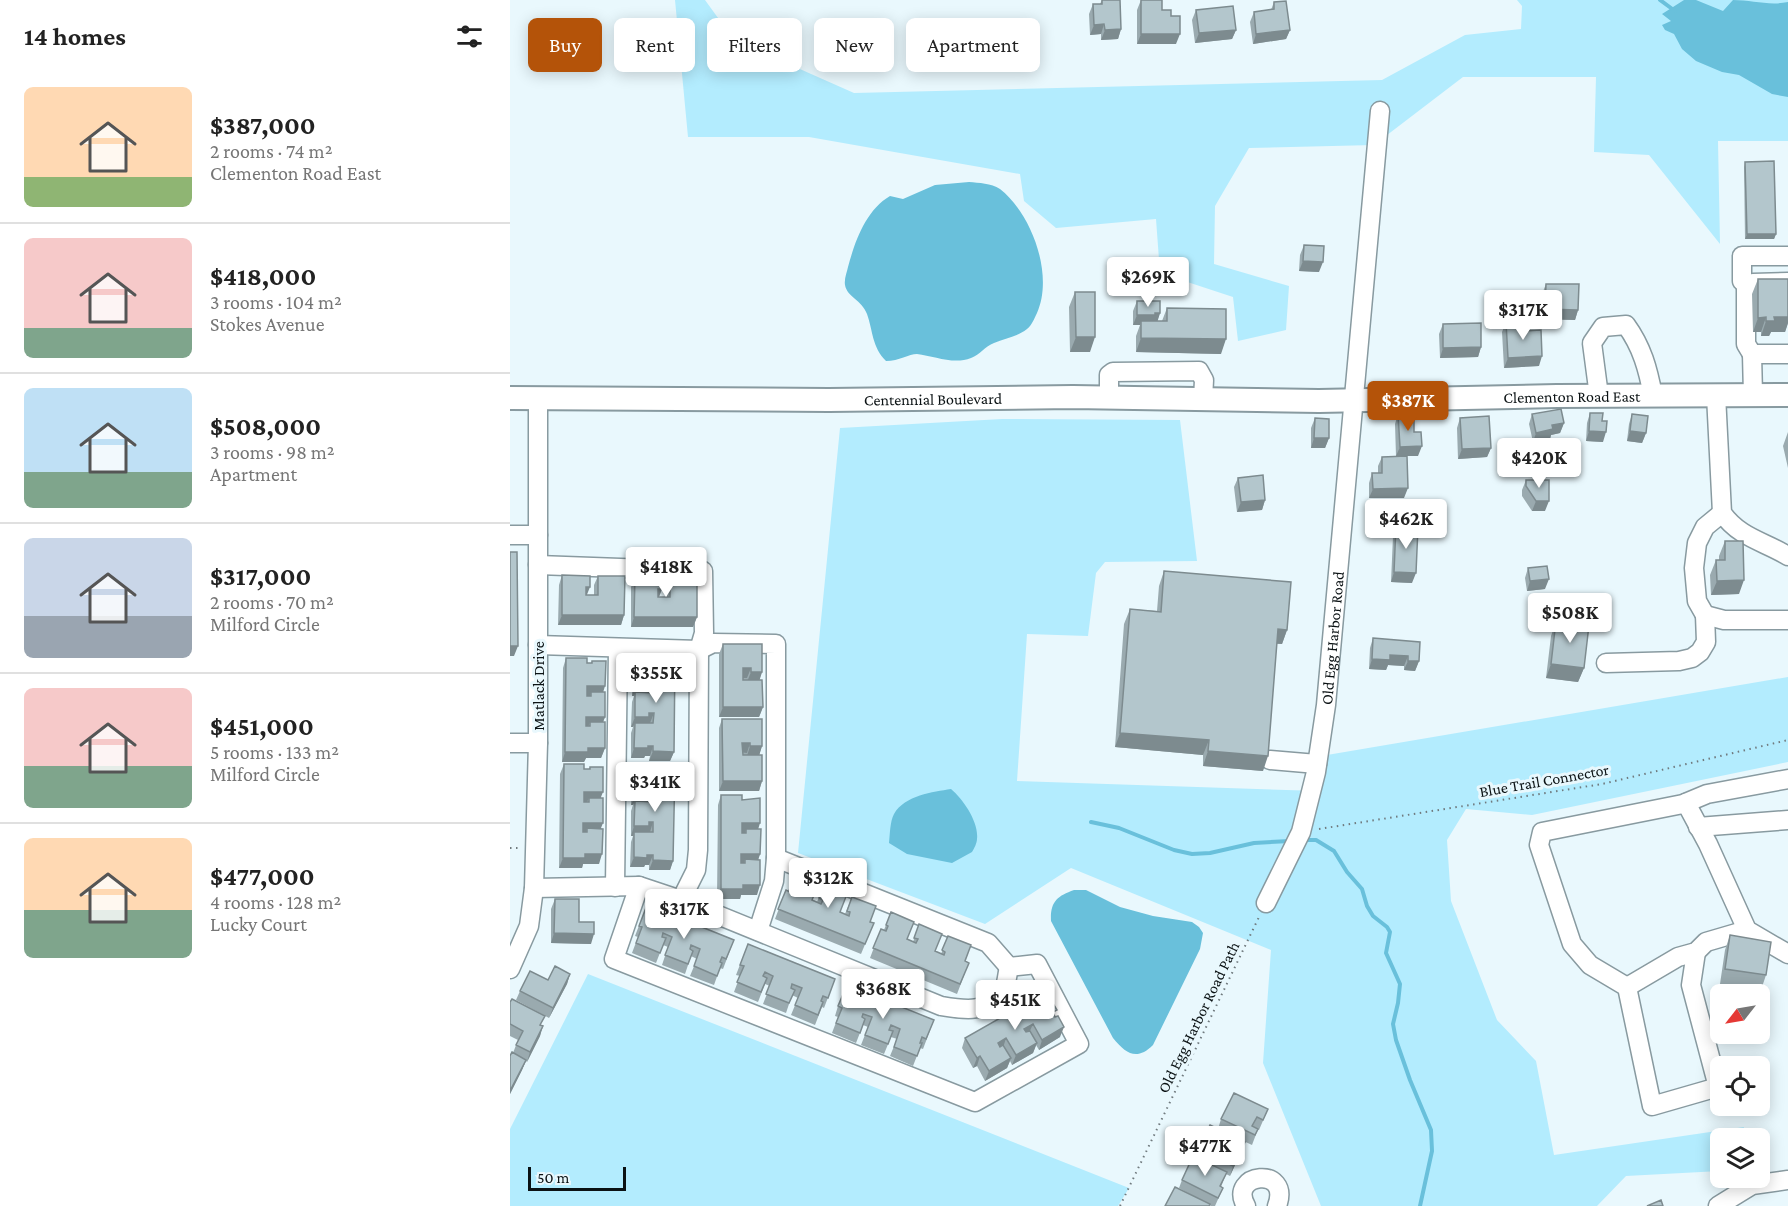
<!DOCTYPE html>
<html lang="en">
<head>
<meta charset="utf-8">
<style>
	:root { --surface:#fff; --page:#f2f2f2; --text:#222; --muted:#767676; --line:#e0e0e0; --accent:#b45309 }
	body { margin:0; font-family:"Crimson Pro",serif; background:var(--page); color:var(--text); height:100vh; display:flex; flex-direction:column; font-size:22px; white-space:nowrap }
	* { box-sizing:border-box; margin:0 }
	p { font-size:20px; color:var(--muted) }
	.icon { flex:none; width:33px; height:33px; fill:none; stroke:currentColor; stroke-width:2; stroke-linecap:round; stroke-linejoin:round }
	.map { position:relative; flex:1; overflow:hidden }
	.sheet { display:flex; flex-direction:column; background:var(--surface); width:510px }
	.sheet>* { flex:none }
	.top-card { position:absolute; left:18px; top:18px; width:570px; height:54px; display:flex; gap:12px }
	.needle { width:39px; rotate:239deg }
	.fabs { position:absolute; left:1200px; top:984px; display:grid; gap:12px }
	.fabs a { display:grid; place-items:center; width:60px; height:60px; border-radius:9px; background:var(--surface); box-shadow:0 3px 15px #0003; font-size:30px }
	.scale { position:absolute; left:18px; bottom:15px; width:98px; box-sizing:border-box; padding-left:6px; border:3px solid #0b1214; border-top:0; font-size:16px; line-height:21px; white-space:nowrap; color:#0b1214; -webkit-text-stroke:4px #e9f8fd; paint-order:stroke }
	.price { position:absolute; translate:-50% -51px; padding:0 14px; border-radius:6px; background:#fff; color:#222; font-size:20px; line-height:39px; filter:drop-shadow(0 2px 3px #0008) }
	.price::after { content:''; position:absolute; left:50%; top:36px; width:18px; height:14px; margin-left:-9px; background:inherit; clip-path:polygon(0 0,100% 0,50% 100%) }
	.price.active { background:var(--accent); color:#fff }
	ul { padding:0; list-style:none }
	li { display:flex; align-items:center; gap:18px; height:150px; padding:0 24px }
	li+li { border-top:2px solid var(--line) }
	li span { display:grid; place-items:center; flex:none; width:168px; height:120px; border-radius:9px; color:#555 }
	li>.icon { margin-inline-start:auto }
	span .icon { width:72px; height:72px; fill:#fffc; stroke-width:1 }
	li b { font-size:26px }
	h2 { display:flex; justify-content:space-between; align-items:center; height:72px; padding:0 24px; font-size:26px }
	.chip { padding:0 21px; border-radius:9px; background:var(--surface); box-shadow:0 3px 15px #0003; font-size:21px; line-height:54px }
	.chip.active { background:var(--accent); color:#fff }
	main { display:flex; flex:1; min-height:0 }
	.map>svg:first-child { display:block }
	.green { fill:#b3ecfe }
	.water { fill:#69c0db }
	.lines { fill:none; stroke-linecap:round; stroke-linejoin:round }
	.stream { stroke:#69c0db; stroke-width:4 }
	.minor-casing { stroke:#889aa0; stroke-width:21 }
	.major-casing { stroke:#889aa0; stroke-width:26 }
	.path { stroke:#707a7e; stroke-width:2; stroke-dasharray:1.5 4.5; stroke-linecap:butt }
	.minor { stroke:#fff; stroke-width:18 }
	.major { stroke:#fff; stroke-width:22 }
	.wall { fill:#9aaaaf }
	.shaded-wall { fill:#7d8b8f }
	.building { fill:#b3c6cc; stroke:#7d8b8f; stroke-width:1.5 }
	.labels { text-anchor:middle; stroke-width:6; stroke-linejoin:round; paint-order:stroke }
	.street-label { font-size:16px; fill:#0b1214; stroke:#e9f8fd }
</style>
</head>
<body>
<main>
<section class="sheet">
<h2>14 homes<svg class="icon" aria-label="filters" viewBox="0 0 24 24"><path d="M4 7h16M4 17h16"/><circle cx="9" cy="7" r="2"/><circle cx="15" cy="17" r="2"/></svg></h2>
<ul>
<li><span style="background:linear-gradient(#ffd9b3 75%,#8fb573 0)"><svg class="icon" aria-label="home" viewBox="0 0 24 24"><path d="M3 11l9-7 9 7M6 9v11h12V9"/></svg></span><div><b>$387,000</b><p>2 rooms · 74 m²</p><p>Clementon Road East</p></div></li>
<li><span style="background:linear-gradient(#f6c9c9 75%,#7fa58c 0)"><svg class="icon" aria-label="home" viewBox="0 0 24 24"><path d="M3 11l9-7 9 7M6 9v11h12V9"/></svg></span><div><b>$418,000</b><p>3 rooms · 104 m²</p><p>Stokes Avenue</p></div></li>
<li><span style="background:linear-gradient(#bfe0f5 70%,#7fa58c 0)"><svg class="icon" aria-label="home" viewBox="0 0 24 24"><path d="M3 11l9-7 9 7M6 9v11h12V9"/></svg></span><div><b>$508,000</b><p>3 rooms · 98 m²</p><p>Apartment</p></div></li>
<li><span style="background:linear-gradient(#c9d6e8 65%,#9aa5b1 0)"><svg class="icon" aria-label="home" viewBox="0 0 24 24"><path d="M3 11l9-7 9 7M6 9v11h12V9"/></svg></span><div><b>$317,000</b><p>2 rooms · 70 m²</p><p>Milford Circle</p></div></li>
<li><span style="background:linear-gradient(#f6c9c9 65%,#7fa58c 0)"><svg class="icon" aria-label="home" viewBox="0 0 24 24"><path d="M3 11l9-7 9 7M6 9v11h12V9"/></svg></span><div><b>$451,000</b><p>5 rooms · 133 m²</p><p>Milford Circle</p></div></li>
<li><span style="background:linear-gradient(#ffd9b3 60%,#7fa58c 0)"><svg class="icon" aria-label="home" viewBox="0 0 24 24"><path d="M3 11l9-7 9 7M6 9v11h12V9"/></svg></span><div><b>$477,000</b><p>4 rooms · 128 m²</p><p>Lucky Court</p></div></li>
</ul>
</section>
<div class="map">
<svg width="1278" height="1206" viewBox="0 0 1278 1206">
	<rect width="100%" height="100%" fill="#e9f8fd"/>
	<path class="green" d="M165,0H195L224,40L344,93L872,80L955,35L1011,29L1012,6L1007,0H1278V141H1208L1210,244L1139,155L1084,152L1086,77H953L864,145L739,148L705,206L704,264L779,286L776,330L728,341L723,297L650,273L646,219L546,228L514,201L510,174L299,137H178Z
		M492,419L670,420L687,561L595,562L586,573L578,636L517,634L507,781L809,791L817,755L1278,677V762L1022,815L956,809L937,840L941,901L987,1020L1026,1061L1044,1155L1234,1127L1231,1138H1210V1171L1116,1176L1087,1206H811L753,1063L761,950L561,868L475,924L288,853L330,428Z
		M78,974L619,1188L608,1206H0V1129Z"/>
	<path class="water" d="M1174,0H1186L1213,11L1223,0C1242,0 1259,6 1278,2V97L1262,94L1229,75L1212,72L1186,61L1172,49L1164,34L1155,30L1152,25L1161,21L1152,14Z
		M459,182C469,183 481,183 490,189C522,214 544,275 527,313C524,319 522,325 517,329C507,337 495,338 484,343C475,346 470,355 461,358C444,365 424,356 407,354C399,354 389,361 376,361C362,347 363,331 357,314C352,300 337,297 335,285C334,279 337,272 338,267C345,241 356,210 380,196L393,199L425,185Z
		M441,789C453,799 469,822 467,839C467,843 464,849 462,852L442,863L397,854L379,843C380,834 380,821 384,814C395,795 423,792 441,789Z
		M564,890H576L610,907L643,916L682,922L689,927L693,933L690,949L643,1045C627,1061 616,1054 603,1038L541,921C540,902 547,896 564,890Z"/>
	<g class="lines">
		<path class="stream" d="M1150,0L1165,11
			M581,822L609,828L664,850L682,854L700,853L744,843L780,841
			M794,840H806L824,851L837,872L852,889L857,906L863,916L877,927L880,932L876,953L890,984L888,1003L883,1024L886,1040L900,1080L921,1130L922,1151L910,1206"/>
		<g class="minor-casing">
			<g id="minor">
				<path d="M1238,286L1232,281V256H1278"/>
				<path d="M1242,354L1236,344V289L1243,283L1278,282"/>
				<path d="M1206,395L1212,513C1230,538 1253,541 1278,556"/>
				<path d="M1243,395L1242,354H1278"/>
				<path d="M1089,396L1082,343L1093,327L1116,325C1132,347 1138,369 1143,396"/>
				<path d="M599,397V375L603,372L689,371L694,380L693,399"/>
				<path d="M1212,513L1195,527L1187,543L1184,568L1187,601L1195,615L1214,620H1278"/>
				<path d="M0,535H28"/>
				<path d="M28,565L193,571L194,633L189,650"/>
				<path d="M28,645L189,650L188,850L186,870L171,900"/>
				<path d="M189,650L203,643L266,644V858L264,881L248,931"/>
				<path d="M1096,663L1169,661L1182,658L1190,652L1196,642L1195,615"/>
				<path d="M0,743H28"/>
				<path d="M760,760L807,764"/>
				<path d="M1176,803L1198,844L1237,930L1278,954"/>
				<path d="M1188,827L1278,820"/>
				<path d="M266,858L478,943L499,967"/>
				<path d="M129,886L104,959L465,1102L569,1044L527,964L499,967"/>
				<path d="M105,887L108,648"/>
				<path d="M24,888L129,886L171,900L431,1006C455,1010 477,1014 493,990C497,985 497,974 499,967"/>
				<path id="s1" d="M756,903L791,832L806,772L816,705L870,111"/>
				<path d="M1186,952L1181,985L1208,1087L1142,1106L1117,987L1080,965L1062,944L1029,845L1032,832L1173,804L1197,794L1278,779"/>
				<path d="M0,969L19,926L24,888L28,743V399"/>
				<path d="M1117,987L1168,957L1186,952L1196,942L1237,930"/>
				<path d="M736,1206C717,1173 782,1165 767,1206"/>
				<path d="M1208,1206L1242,1185L1278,1180"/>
			</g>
		</g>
		<g class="major-casing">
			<g id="major">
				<path id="s2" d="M0,398L319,400L563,397L809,401L1047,396L1278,395"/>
			</g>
		</g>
		<path class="path" d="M809,829L1092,784L1278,740
			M0,848H11
			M610,1206L749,917"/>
		<use href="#minor" class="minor"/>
		<use href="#major" class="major"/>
	</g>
	<path class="wall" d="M592,0L611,29L608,39L591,40V34L580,35L579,14L583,4H590Z
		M631,0L652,10L661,16L666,44H627V10Z
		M764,2L780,30L776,39L743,44L740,22L744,12L761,10Z
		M686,10L726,30L722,39L685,43L682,20Z
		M1235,162L1266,234L1264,239H1235L1234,167Z
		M794,245L809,272L789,271L790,255Z
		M1248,279H1278V323L1275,332H1261L1259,336H1251V332H1243L1242,294Z
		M1036,284L1068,310L1065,320L1032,319V294Z
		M565,292L580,352H560L559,307Z
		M627,301L650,313L647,321H652L657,308L711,354L626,352V336L630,325H623V311Z
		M996,322L1015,331L1029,366L994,368L992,332Z
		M933,324L971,347L968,357L930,358L929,334Z
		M1080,413L1092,421L1093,442L1076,441L1077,423Z
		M888,414L904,432L908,456H886L885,424Z
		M1022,414L1054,423L1050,433L1041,435L1040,439L1023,442L1019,424Z
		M1122,414L1136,433L1132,443L1117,441L1119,424Z
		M805,418L819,438L815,448H801V428Z
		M950,418L981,448L977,457L948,459L947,428Z
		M1278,432V468L1273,446Z
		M872,457L894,498H859V483L862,473H868V466Z
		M728,478L755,500L752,510L727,512L724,487Z
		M1016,480L1035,511H1022L1012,496V490Z
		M886,526L902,583L881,582L883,536Z
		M1215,541L1229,594L1201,595L1200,575L1206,560H1209V556Z
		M1018,568L1035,589L1017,591L1015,578Z
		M654,571L777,630L772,644H767L753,771L693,766V755L605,747L614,624L620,609L647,611L649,586Z
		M52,575L77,595H84V585L88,576L114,615L111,625H48L49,585Z
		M125,577L152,589L149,597H157V587L160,578L187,617L183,627H121V587Z
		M1046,621L1074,668L1068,682L1036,678L1041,636Z
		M863,638L909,661L905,671L894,670V666L878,665L876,670L859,669L860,648Z
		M213,644L252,672L249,680L253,707L249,717H209V654Z
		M143,657L164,752L160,761H139L140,756H135L134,758H121V733L123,727H121L122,702L124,696H122V671L126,661H141Z
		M56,658L77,663H81L82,661L93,692L95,717L93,722L95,748L91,758H76L74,762H52L53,668Z
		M212,719L252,746L249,755L252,781L249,791H209V728Z
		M54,764L74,769H79L80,767L91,798V829L89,864H73L72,868H49L50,774Z
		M142,766L163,861L160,870H139V865H135L134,867H120L121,842L123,836H121V811L123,805H121L122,780L125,770H141Z
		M211,795L232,800L248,829L250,854L248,860L247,895H231L230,899H207L208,805Z
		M285,873L302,900L307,902L314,885L330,912L335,914L342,897L360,922L364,923L351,954L265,919L276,890L278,891Z
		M45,899L69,922L81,944L41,943V909Z
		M137,905L224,940L213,969L210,968L204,985L180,976L187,959L181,956L175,974L152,965L158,947L153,945L146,963L122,953L128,937L125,936Z
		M381,912L397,939L403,942L409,924L425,952L431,954L438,936L455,961V973L447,994L360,958L371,929L374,930Z
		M1220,935L1256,975L1251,990L1210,984L1215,950Z
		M238,944L325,979L314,1008L312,1007L305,1025L281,1015L288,998L282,995L276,1013L253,1004L260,986L255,984L248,1002L224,992L230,976L226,975Z
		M60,974L57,984L39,1018L6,1000L10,991Z
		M0,1002L32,1026L30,1036L17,1062L16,1061L12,1070L0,1094V1056L3,1053L8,1040L0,1036Z
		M328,1006L424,1020L413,1049L410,1048L403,1066L380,1056L387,1039L381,1037L374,1054L351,1045L358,1027L353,1025L346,1043L322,1033L328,1017L325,1016Z
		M545,1015L550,1037L529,1050L526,1045L523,1053L502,1065L500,1061L497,1068L475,1081L467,1066L463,1068L452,1048L455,1038Z
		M758,1109L749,1130L743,1127L748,1129L742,1145L708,1129L711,1119Z
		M688,1149L731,1152L720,1176L716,1174L711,1187L713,1188L705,1206H701L669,1188L672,1180L685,1157Z"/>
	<path class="shaded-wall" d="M594,24L591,34L580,35L584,25Z
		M611,29L608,39L591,40L595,30Z
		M726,30L722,39L685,43L689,33Z
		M780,30L776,39L743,44L746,34Z
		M631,34H670L666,44H627Z
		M1237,234H1266L1264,239H1235Z
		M793,261L813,262L809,272L789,271Z
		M1035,309L1068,310L1065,320L1032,319Z
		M645,313H650L647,323L631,321L630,325H623L627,315Z
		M1256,317L1251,332H1243L1248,318Z
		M1264,317H1278V323L1275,332H1261L1259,336H1251L1256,321Z
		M566,337H585L580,352H560Z
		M631,338L716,339L711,354L626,352Z
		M971,347L968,357L930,358L933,348Z
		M1032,356L1029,366L994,368L998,358Z
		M1054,423L1050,433L1041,435L1040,439L1023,442L1026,433L1042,425Z
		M1079,431L1096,432L1093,442L1076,441Z
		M1120,431L1136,433L1132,443L1117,441Z
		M804,438H819L815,448H801Z
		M912,446L908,456H886L890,447Z
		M981,448L977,457L948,459L952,449Z
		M898,488L894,498H859L863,489Z
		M755,500L752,510L727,512L731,502Z
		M1026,501H1039L1035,511H1022Z
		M884,572L906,573L902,583L881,582Z
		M1039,579L1035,589L1017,591L1020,581Z
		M1234,580L1229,594L1201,595L1207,581Z
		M76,587H80L76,597Z
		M148,589H152L148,599Z
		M52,615H114L111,625H48Z
		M124,617H187L183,627H121Z
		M768,629L777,630L772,644L763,643Z
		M0,646H8L4,656H0Z
		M880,655L898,656L894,666L878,665L876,670L859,669L862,659Z
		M898,661H909L905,671L894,670Z
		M1041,664L1074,668L1068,682L1036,678Z
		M233,668H241L237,678H229Z
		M241,672H252L249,682H237Z
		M141,683H145L141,693L125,692L124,696H122L125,686Z
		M77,686H95L92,696L81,692L80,696H73Z
		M213,707H253L249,717H209Z
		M139,713H144L140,723H125L123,727H121L125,717Z
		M76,717H95L91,727L80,722L78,727L72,726Z
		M610,733L699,740L693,755L605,747Z
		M232,743H240L237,753L229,752Z
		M138,746H143L140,756H135L134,758H121L124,748Z
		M240,746H252L249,756H237Z
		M78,748H95L91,758H76L74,762H52L55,752Z
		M143,751L164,752L160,761H139Z
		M698,751L758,756L753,771L693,766Z
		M213,781H252L249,791H209Z
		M74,792H93L89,802L79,798L77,802H71Z
		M140,792H144L141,802L125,801L123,805H121L125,796Z
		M139,822H143L140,832H124L123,836H121L124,826Z
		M73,823H93L89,833L77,828L76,833H70Z
		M232,823H250L247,833L236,829L235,833H228Z
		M75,854H92L89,864H73L72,868H49L53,858Z
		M231,854H250L247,863L235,859L234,864H228Z
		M137,855H143L139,865H135L134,867H120L124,857Z
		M143,860L163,861L160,870H139Z
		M233,885H250L247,895H231L230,899H207L211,889Z
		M44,933L84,934L81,944L41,943Z
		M60,974L57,984L39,1018L43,1008Z
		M523,1024L519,1033L511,1038L514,1029Z
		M33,1026L30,1036L17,1062L20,1052Z
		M554,1027L550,1037L529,1050L532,1040Z
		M496,1038L493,1048L484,1053L488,1043Z
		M527,1043L523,1053L502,1065L506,1055Z
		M470,1056L467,1066L463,1068L467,1058Z
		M501,1058L497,1068L475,1081L479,1071Z
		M16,1060L12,1070L0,1094V1091Z
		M735,1142L731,1152L720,1176L723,1166Z"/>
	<path class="building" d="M592,0H610L611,29L595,30L594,24L584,25L583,4H592Z
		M631,0H652V10H661V16H670V34H631Z
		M776,1L780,30L746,34L744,12L764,9V2Z
		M723,6L726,30L689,33L686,10Z
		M1264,161L1266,234H1237L1235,162Z
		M794,245L814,246L813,262L793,261Z
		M1248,279H1278V317H1264L1265,321H1256V317L1248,318Z
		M1036,284H1069L1068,310L1035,309Z
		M565,292H585V337H566Z
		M627,301H650V313H645V315H627Z
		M657,308L716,309V339L631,338V321H657Z
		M1015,321V331L1031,330L1032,356L998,358L996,322Z
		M971,323V347L933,348V324Z
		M1051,409L1054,423L1042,425L1043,429L1026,433L1022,414Z
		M1080,413H1093L1092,421H1097L1096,432L1079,431Z
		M888,414H904V432H911L912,446L890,447Z
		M1122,414L1138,416L1136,433L1120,431Z
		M979,416L981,448L952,449L950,418Z
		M805,418L819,419V438H804Z
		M897,456L898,488L863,489L862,473H872V457Z
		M753,475L755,500L731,502L728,478Z
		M1016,480H1039V501H1026L1016,486Z
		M886,526L908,527L906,573L884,572Z
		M1215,541H1233L1234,580L1207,581L1206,560H1215Z
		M0,552H7L8,646H0Z
		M1037,566L1039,579L1020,581L1018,568Z
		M654,571L781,582L777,630L768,629L758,756L698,751L699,740L610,733L620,609L651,612Z
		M52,575L80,576V587H76V595H88V576H115L114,615H52Z
		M125,577H152V589H148V597H160V578H187V617H124Z
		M1046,621L1079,625L1074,668L1041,664Z
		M863,638L910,642L909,661H898V656L880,655V660L862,659Z
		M213,644H252V672H241V668H233V680H252L253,707H213Z
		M143,657L165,658L164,752L143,751V746H138V748H124L125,723H143L144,713H139V717H125V692L144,693L145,683H141V687L125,686L126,661H143Z
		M56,658H77V663H82V661H96L95,686H77V696H81V692H95V717H76V726H80V722H95V748H78V752H55Z
		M212,719H252V746H240V743H232L233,755H252V781H213Z
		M54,764H74V769H80V767H93V792H74V802H79V798H93V823H73V832H77V828L93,829L92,854H75V858H53Z
		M142,766L165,767L163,861L143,860V855H137V858L124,857V832H143V822H139V826H124L125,801L144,802V792H140V796H125V770H142Z
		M211,795H232V800L250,798V823H232V833H236V829H251L250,854H231V863H235V859L250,860V885H233V889H211Z
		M285,873L309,883L302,900L311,904L313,900L309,898L314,885L337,894L330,912L339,916L340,912L337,911L342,897L366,906L360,922L364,923L355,944L268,909L276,890L280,892L282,886H280Z
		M45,899H69V922H84V934L44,933Z
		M137,905L224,940L216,959L212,957L210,962L212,963L207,976L184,966L190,949L181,945L180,949L183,951L178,964L155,955L162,937L153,933L152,937L156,938L150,953L126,943L132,927L129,926Z
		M381,912L404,922L397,939L406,943L408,939L404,938L409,924L432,934L425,951L434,955L435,952L432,950L438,936L461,945L455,961L459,963L450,984L363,948L371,929L376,931L378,926L376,925Z
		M1220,935L1261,942L1256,975L1215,969Z
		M238,944L325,979L318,998L313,996L311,1001L313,1002L308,1015L285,1005L292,988L282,984L281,988L285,990L279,1003L256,994L263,976L255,972L253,976L257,978L251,992L227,982L234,966L230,965Z
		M45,966L60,974L43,1008L10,991L20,971L38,980Z
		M337,985L424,1020L416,1039L412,1037L410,1043H412L407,1056L384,1047L390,1029L381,1025L379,1030L383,1031L378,1044L355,1035L362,1017L353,1014L352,1017L355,1019L350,1033L326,1023L332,1008L328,1006Z
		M536,992L547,1010L543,1012L545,1017L548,1016L554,1027L532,1040L523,1024L514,1029L516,1032L520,1031L527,1043L506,1055L496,1038L488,1043L490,1047L493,1045L501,1058L479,1071L470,1056L467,1058L455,1038Z
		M2,999L35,1016L30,1025L33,1026L20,1052L6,1045L13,1031L0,1024V1002Z
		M2,1052L16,1060L0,1091V1056Z
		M724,1093L758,1109L753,1120L747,1117L742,1126L748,1129L745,1135L711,1119Z
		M700,1125L735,1142L723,1166L688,1149Z
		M683,1156L717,1172L710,1186L713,1188L708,1198L672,1180Z
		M665,1187L700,1204L699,1206H655Z
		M1151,1200L1153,1206H1137Z"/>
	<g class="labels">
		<g class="street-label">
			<text dy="6" stroke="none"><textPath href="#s2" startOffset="1062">Clementon Road East</textPath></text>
			<text dy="6" stroke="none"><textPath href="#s2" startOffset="423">Centennial Boulevard</textPath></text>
			<text dy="6" stroke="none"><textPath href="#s1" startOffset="276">Old Egg Harbor Road</textPath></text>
			<text transform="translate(28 686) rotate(-90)" y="6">Matlack Drive</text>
			<text transform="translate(1034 780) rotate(-10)" y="6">Blue Trail Connector</text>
			<text transform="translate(688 1017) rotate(-64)" y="6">Old Egg Harbor Road Path</text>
		</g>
	</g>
</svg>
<div class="fabs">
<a><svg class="needle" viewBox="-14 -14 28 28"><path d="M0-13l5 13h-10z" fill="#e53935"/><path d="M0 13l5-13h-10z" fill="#767676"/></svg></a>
<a><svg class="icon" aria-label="locate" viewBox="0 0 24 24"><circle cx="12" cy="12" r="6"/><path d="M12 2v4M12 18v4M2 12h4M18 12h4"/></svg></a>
<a><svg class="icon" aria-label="layers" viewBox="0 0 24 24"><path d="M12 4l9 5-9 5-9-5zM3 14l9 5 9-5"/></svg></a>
</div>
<div class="scale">50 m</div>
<b class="price" style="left:638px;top:308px">$269K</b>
<b class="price" style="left:1013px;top:341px">$317K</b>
<b class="price active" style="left:898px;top:432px">$387K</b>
<b class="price" style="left:1029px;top:489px">$420K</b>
<b class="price" style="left:896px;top:550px">$462K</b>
<b class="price" style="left:156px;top:598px">$418K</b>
<b class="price" style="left:1060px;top:644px">$508K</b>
<b class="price" style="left:146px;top:704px">$355K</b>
<b class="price" style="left:145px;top:813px">$341K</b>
<b class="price" style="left:318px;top:909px">$312K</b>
<b class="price" style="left:174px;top:940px">$317K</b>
<b class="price" style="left:373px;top:1020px">$368K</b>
<b class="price" style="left:505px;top:1031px">$451K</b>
<b class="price" style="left:695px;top:1177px">$477K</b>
<div class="top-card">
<a class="chip active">Buy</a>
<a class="chip">Rent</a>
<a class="chip">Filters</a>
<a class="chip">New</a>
<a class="chip">Apartment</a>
</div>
</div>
</main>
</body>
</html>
